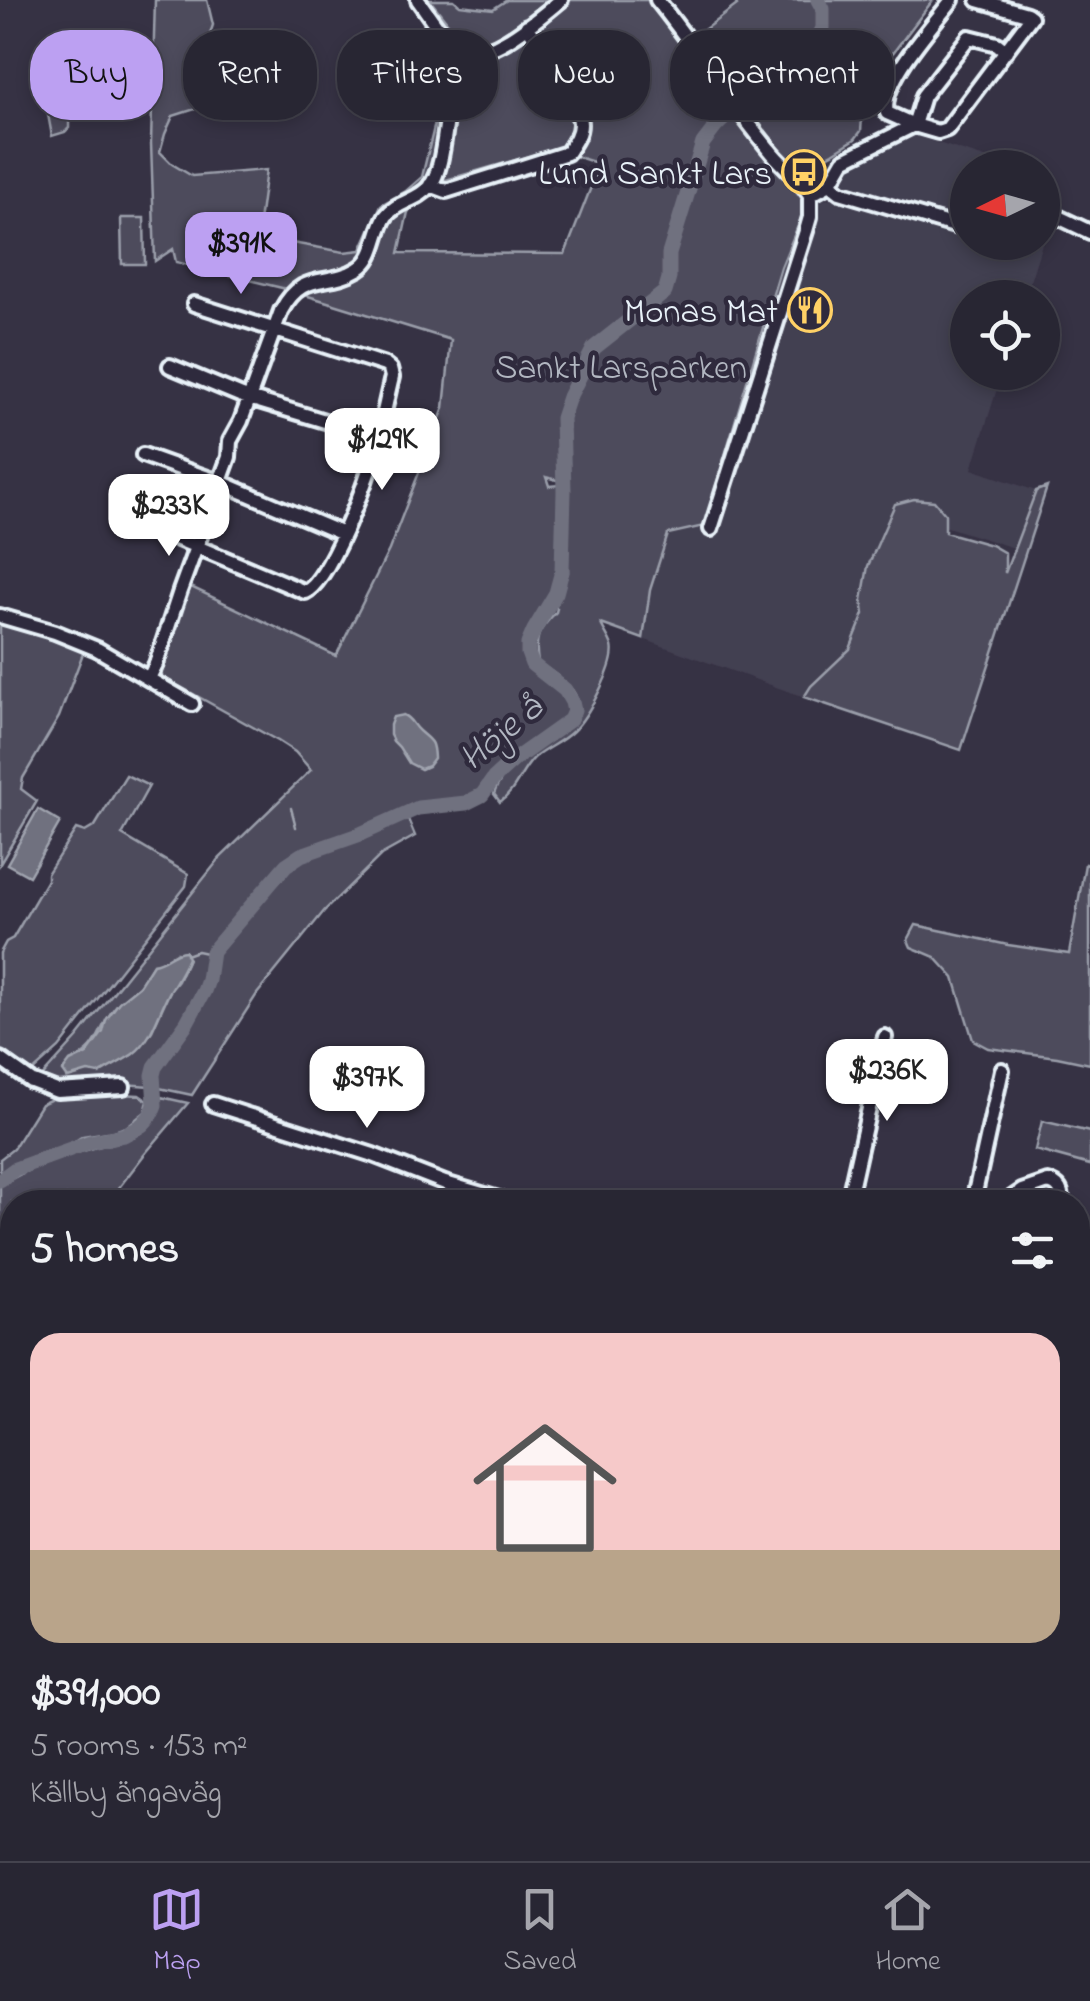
<!DOCTYPE html>
<html lang="en">
<head>
<meta charset="utf-8">
<style>
	:root { --surface:#282633; --page:#34323f; --text:#f1f3f6; --muted:#a5a5ac; --line:#44434e; --accent:#bca0f2 }
	body { margin:0; font-family:"Indie Flower",sans-serif; background:var(--page); color:var(--text); height:100vh; display:flex; flex-direction:column; font-size:38px; white-space:nowrap }
	* { box-sizing:border-box; margin:0 }
	p { font-size:32px; color:var(--muted) }
	.icon { flex:none; width:55px; height:55px; fill:none; stroke:currentColor; stroke-width:2; stroke-linecap:round; stroke-linejoin:round }
	.map { position:relative; flex:1; overflow:hidden }
	.panel { position:absolute; left:0px; top:1190px; width:1090px; height:672px; display:flex; flex-direction:column; background:var(--surface); border-radius:40px 40px 0 0; box-shadow:0 5px 15px #0003,0 0 0 2px var(--line) }
	.panel>* { flex:none }
	.top-card { position:absolute; left:30px; top:30px; width:1030px; height:90px; display:flex; gap:20px }
	.needle { width:65px; rotate:265deg }
	.controls { position:absolute; left:950px; top:150px; display:grid; gap:20px }
	.controls a { display:grid; place-items:center; width:110px; height:110px; border-radius:50%; background:var(--surface); box-shadow:0 5px 15px #0003,0 0 0 2px var(--line); font-size:50px }
	.price { position:absolute; translate:-50% -85px; padding:0 22px; border-radius:20px; background:#fff; color:#222; font-size:32px; line-height:65px; filter:drop-shadow(0 2px 5px #0008) }
	.price::after { content:''; position:absolute; left:50%; top:60px; width:30px; height:22px; margin-left:-15px; background:inherit; clip-path:polygon(0 0,100% 0,50% 100%) }
	.price.on { background:var(--accent); color:#111 }
	ul { padding:0; list-style:none }
	li { display:grid; align-content:center; gap:20px; height:530px; padding:0 30px }
	li+li { border-top:2px solid var(--line) }
	li span { display:grid; place-items:center; height:310px; border-radius:30px; color:#555 }
	li>.icon { margin-inline-start:auto }
	span .icon { width:180px; height:180px; fill:#fffc; stroke-width:1 }
	li b { font-size:42px }
	h2 { display:flex; justify-content:space-between; align-items:center; height:120px; padding:0 30px; font-size:42px }
	.chip { padding:0 35px; border-radius:40px; background:var(--surface); box-shadow:0 5px 15px #0003,0 0 0 2px var(--line); font-size:35px; line-height:90px }
	.chip.on { background:var(--accent); color:#111 }
	.menu { display:flex; justify-content:space-around; align-items:center; height:140px; border-top:2px solid var(--line); background:var(--surface); font-size:28px; color:var(--muted) }
	.menu a { display:grid; justify-items:center; gap:5px }
	.menu .on { color:var(--accent) }
	.map>svg:first-child { display:block }
	.built { fill:#433f51 }
	.green { fill:#4d4b5c; stroke:#9a9eaa; stroke-width:2.5; fill-rule:evenodd }
	.water { fill:#70717f; stroke:#a0a4af; stroke-width:2.5 }
	.lines { fill:none; stroke-linecap:round; stroke-linejoin:round }
	.stream { stroke:#a0a4af; stroke-width:2.5 }
	.river { stroke:#70717f; stroke-width:15 }
	.minor-casing { stroke:#e8f1f8; stroke-width:20 }
	.major-casing { stroke:#e8f1f8; stroke-width:22 }
	.minor { stroke:#2f2a3d; stroke-width:12 }
	.major { stroke:#2f2a3d; stroke-width:15 }
	.rail { stroke:#e8f1f8; stroke-width:2.5 }
	.labels { text-anchor:middle; stroke-width:9; stroke-linejoin:round; paint-order:stroke }
	.poi-label { font-size:35px; fill:#e8f1f8; stroke:#2f2a3d; text-anchor:end }
	.park-label { font-size:35px; fill:#b2b7c1; stroke:#2f2a3d }
	.water-label { font-size:38px; font-style:italic; fill:#b2b7c2; stroke:#2f2a3d }
</style>
</head>
<body>
<div class="map">
<svg width="1090" height="1861" viewBox="0 0 1090 1861">
	<rect width="100%" height="100%" fill="#363244"/>
	<filter id="ink" filterUnits="userSpaceOnUse"><feTurbulence type="fractalNoise" baseFrequency=".01" numOctaves="2"/><feDisplacementMap in="SourceGraphic" scale="20" xChannelSelector="R" yChannelSelector="G"/><feConvolveMatrix kernelMatrix="1 2 1 2 8 2 1 2 1" color-interpolation-filters="sRGB"/></filter>
	<g filter="url(#ink)">
		<path class="built" d="M888,127L1013,167L968,168V242H1042L1043,211L1047,228L1025,297L968,298V372L1002,373L972,469L1036,491L1014,548L944,526V514L878,547L868,566L862,600L864,614L850,649L811,686L804,697L643,639L650,590L668,534L807,204L835,197L844,163Z"/>
		<path class="green" d="M155,0H207L213,25L208,40L200,51L195,109L173,116L165,134L160,152L172,164L192,176L266,170L257,237L344,252L361,250L381,205L406,191L422,177L449,65L451,27L430,0H454L460,5L493,9L507,0H664L693,38L737,5L734,0H933L867,87L863,104L861,131L855,139L833,153L817,161L807,204L781,267L704,526L668,534L650,590L643,639L601,624C604,631 610,639 612,646C617,664 587,718 573,731C562,742 546,748 534,758C521,771 515,792 500,802L494,794C503,763 549,743 575,723C588,691 560,678 538,662C534,637 539,629 556,612L557,608L555,607L568,573L564,482L546,477L549,486L559,485C561,515 561,565 551,593C545,610 529,622 525,640C517,679 562,674 568,706C572,726 527,744 513,755C498,766 487,789 469,797C461,801 428,803 416,804L407,817L415,836L381,855L325,910L257,994L192,1095L150,1086L123,1084L79,1090L38,1081L77,1038L220,858L311,770L295,752L278,741L161,676L189,586L336,656L389,550L444,408L451,340L282,288L176,262L173,249L155,261L151,143ZM553,149L600,164L565,254L399,253L408,212L446,180ZM177,952L188,958L178,981L170,991L152,1031L132,1055L67,1078L70,1062C102,1047 96,1031 115,1007C122,998 132,993 140,985C145,979 149,971 153,964L162,963Z
			M39,66L69,69V128L65,132L52,136Z
			M121,218H144L145,264H122Z
			M1047,487L961,750L804,697L811,686L850,649L864,614L862,600L868,566L895,504L914,499L934,501L945,514V532L991,545L1005,553V573L1036,491Z
			M0,623L85,648L59,717L23,778L21,789L37,801L0,864Z
			M126,775L149,786L122,835L188,874L186,886L59,1048L29,1075L0,1054V953L6,942L13,938L47,880V874L76,829L85,832L95,826Z
			M1085,864L1090,865V1064L1057,1057L988,1048L973,1040L954,978L935,957L911,947L908,940L916,925L1008,945L1069,954Z
			M117,1094L139,1095L148,1101L145,1112L126,1127L114,1131L83,1136L61,1150L13,1166L0,1173V1159L13,1149L41,1104L52,1099Z
			M161,1097L188,1103L144,1155L108,1202H72L82,1196H53L43,1199L41,1202H12V1287L0,1279V1186C26,1168 60,1158 90,1149C111,1142 132,1143 149,1126C157,1118 159,1108 161,1097Z
			M1042,1121L1090,1132V1165L1035,1150Z
			M1090,1229V1343L1078,1336V1251Z"/>
		<path class="water" d="M403,715C412,719 412,725 419,731C431,742 433,740 434,758L428,766L421,769L409,763L399,747L393,741L390,735V725L393,717Z
			M38,809L60,822L29,876L7,864Z
			M185,951L188,958C183,971 176,981 169,993C158,1013 153,1039 133,1054C123,1061 110,1067 99,1074L88,1072L68,1078L63,1071L70,1062L87,1054L103,1032L106,1020L119,1002L139,986L153,964C166,962 172,952 185,951Z"/>
		<g class="lines">
			<path class="stream" d="M291,808L296,827
				M186,955L197,951L211,954"/>
			<path class="river" d="M0,1180L15,1169L90,1142L124,1135L142,1125L151,1115L155,1105L153,1075L155,1067L186,1024L204,991L208,980L212,952L286,865L301,855L358,835L418,808L466,803L482,795L494,778L515,759L570,720L574,711L572,702L565,690L532,664L528,653V644L534,630L556,593L562,571L564,491L562,418L569,397L594,348L665,292L669,278V254L703,143L716,126L756,88L817,41L823,28V9L818,0"/>
			<g class="minor-casing">
				<path id="minor" d="M418,0C430,16 442,38 459,49C485,67 541,16 561,0
					M657,0C696,48 729,101 769,149C782,166 799,177 810,195L830,184L844,160L914,125L938,132L947,129L1031,17L1027,14L978,0
					M952,0C933,25 879,83 887,113L914,125L923,96L969,37L997,44L1006,51
					M830,184L840,192L968,230
					M430,185L446,191L567,153C573,144 580,135 580,124C580,102 540,46 527,26
					M1042,211L1054,215L1090,232
					M170,366L242,396L378,437
					M143,455L227,485L343,534
					M123,516L305,592C329,582 366,482 374,454C381,428 386,402 392,377L390,369L385,365L194,304
					M711,529L806,231L810,217V195
					M0,616L55,632L97,649L192,704
					M149,678L156,664L180,591L229,457L230,441L241,421L281,311C303,269 327,288 358,269C377,258 375,232 386,216C397,201 418,201 430,186C444,167 444,127 450,104C454,87 461,70 466,53
					M0,1059L31,1081L57,1091L123,1087
					M213,1104L373,1155L445,1183L509,1202
					M848,1202L885,1037
					M973,1202L1002,1070
					M1006,1202L1022,1191L1048,1182C1059,1184 1063,1192 1061,1202
					M1078,1362L1090,1354
					M1078,1394L1090,1402
					M0,1836L12,1823"/>
			</g>
			<g class="major-casing">
				<path id="major" d="M1078,1471L1090,1454
					M746,1861L756,1850"/>
			</g>
			<use href="#minor" class="minor"/>
			<use href="#major" class="major"/>
			<path class="rail" d="M0,1362L12,1373
				M0,1382L12,1392
				M589,1850L602,1861
				M617,1850L631,1861"/>
		</g>
	</g>
	<defs>
		<g id="bus-ring" transform="scale(2.25)"><circle r="9.5" fill="#2f2a3d" stroke="#ffd166" stroke-width="1.5"/><path d="M-5-6H5V4H4V6H2V4H-2V6H-4V4H-5ZM-3.5-4V0h7V-4ZM-3.5 1.2v1.5H-2V1.2ZM2 1.2v1.5H3.5V1.2Z" fill="#ffd166"/></g>
		<g id="restaurant-ring" transform="scale(2.25)"><circle r="9.5" fill="#2f2a3d" stroke="#ffd166" stroke-width="1.5"/><path d="M-5-6h1v4h1v-4h1v4h1v-4h1v5L-1.5 .5V6h-2V.5L-5-1ZM5-6V6H3V1.5H1.5Q1.5-4 5-6Z" fill="#ffd166"/></g>
	</defs>
	<g fill-rule="evenodd">
		<use href="#bus-ring" x="804" y="172"/>
		<use href="#restaurant-ring" x="810" y="310"/>
	</g>
	<g class="labels">
		<g class="poi-label">
			<text x="772" y="184">Lund Sankt Lars</text>
			<text x="778" y="322">Monas Mat</text>
		</g>
		<g class="park-label">
			<text x="621" y="378">Sankt Larsparken</text>
		</g>
		<g class="water-label">
			<text transform="translate(500 731) rotate(-40)" y="13">Höje å</text>
		</g>
	</g>
</svg>
<div class="controls">
<a><svg class="needle" viewBox="-14 -14 28 28"><path d="M0-13l5 13h-10z" fill="#e53935"/><path d="M0 13l5-13h-10z" fill="#a5a5ac"/></svg></a>
<a><svg class="icon" aria-label="locate" viewBox="0 0 24 24"><circle cx="12" cy="12" r="6"/><path d="M12 2v4M12 18v4M2 12h4M18 12h4"/></svg></a>
</div>
<b class="price on" style="left:241px;top:297px">$391K</b>
<b class="price" style="left:382px;top:493px">$129K</b>
<b class="price" style="left:169px;top:559px">$233K</b>
<b class="price" style="left:887px;top:1124px">$236K</b>
<b class="price" style="left:367px;top:1131px">$397K</b>
<div class="top-card">
<a class="chip on">Buy</a>
<a class="chip">Rent</a>
<a class="chip">Filters</a>
<a class="chip">New</a>
<a class="chip">Apartment</a>
</div>
<section class="panel">
<h2>5 homes<svg class="icon" aria-label="filters" viewBox="0 0 24 24"><path d="M4 7h16M4 17h16"/><circle cx="9" cy="7" r="2"/><circle cx="15" cy="17" r="2"/></svg></h2>
<ul>
<li><span style="background:linear-gradient(#f6c9c9 70%,#b9a48a 0)"><svg class="icon" aria-label="home" viewBox="0 0 24 24"><path d="M3 11l9-7 9 7M6 9v11h12V9"/></svg></span><div><b>$391,000</b><p>5 rooms · 153 m²</p><p>Källby ängaväg</p></div></li>
</ul>
</section>
</div>
<nav class="menu">
<a class="on"><svg class="icon" aria-label="map" viewBox="0 0 24 24"><path d="M3 6l6-2 6 2 6-2v14l-6 2-6-2-6 2zM9 4v14M15 6v14"/></svg>Map</a>
<a><svg class="icon" aria-label="saved" viewBox="0 0 24 24"><path d="M7 4h10v16l-5-4-5 4z"/></svg>Saved</a>
<a><svg class="icon" aria-label="home" viewBox="0 0 24 24"><path d="M3 11l9-7 9 7M6 9v11h12V9"/></svg>Home</a>
</nav>
</body>
</html>
